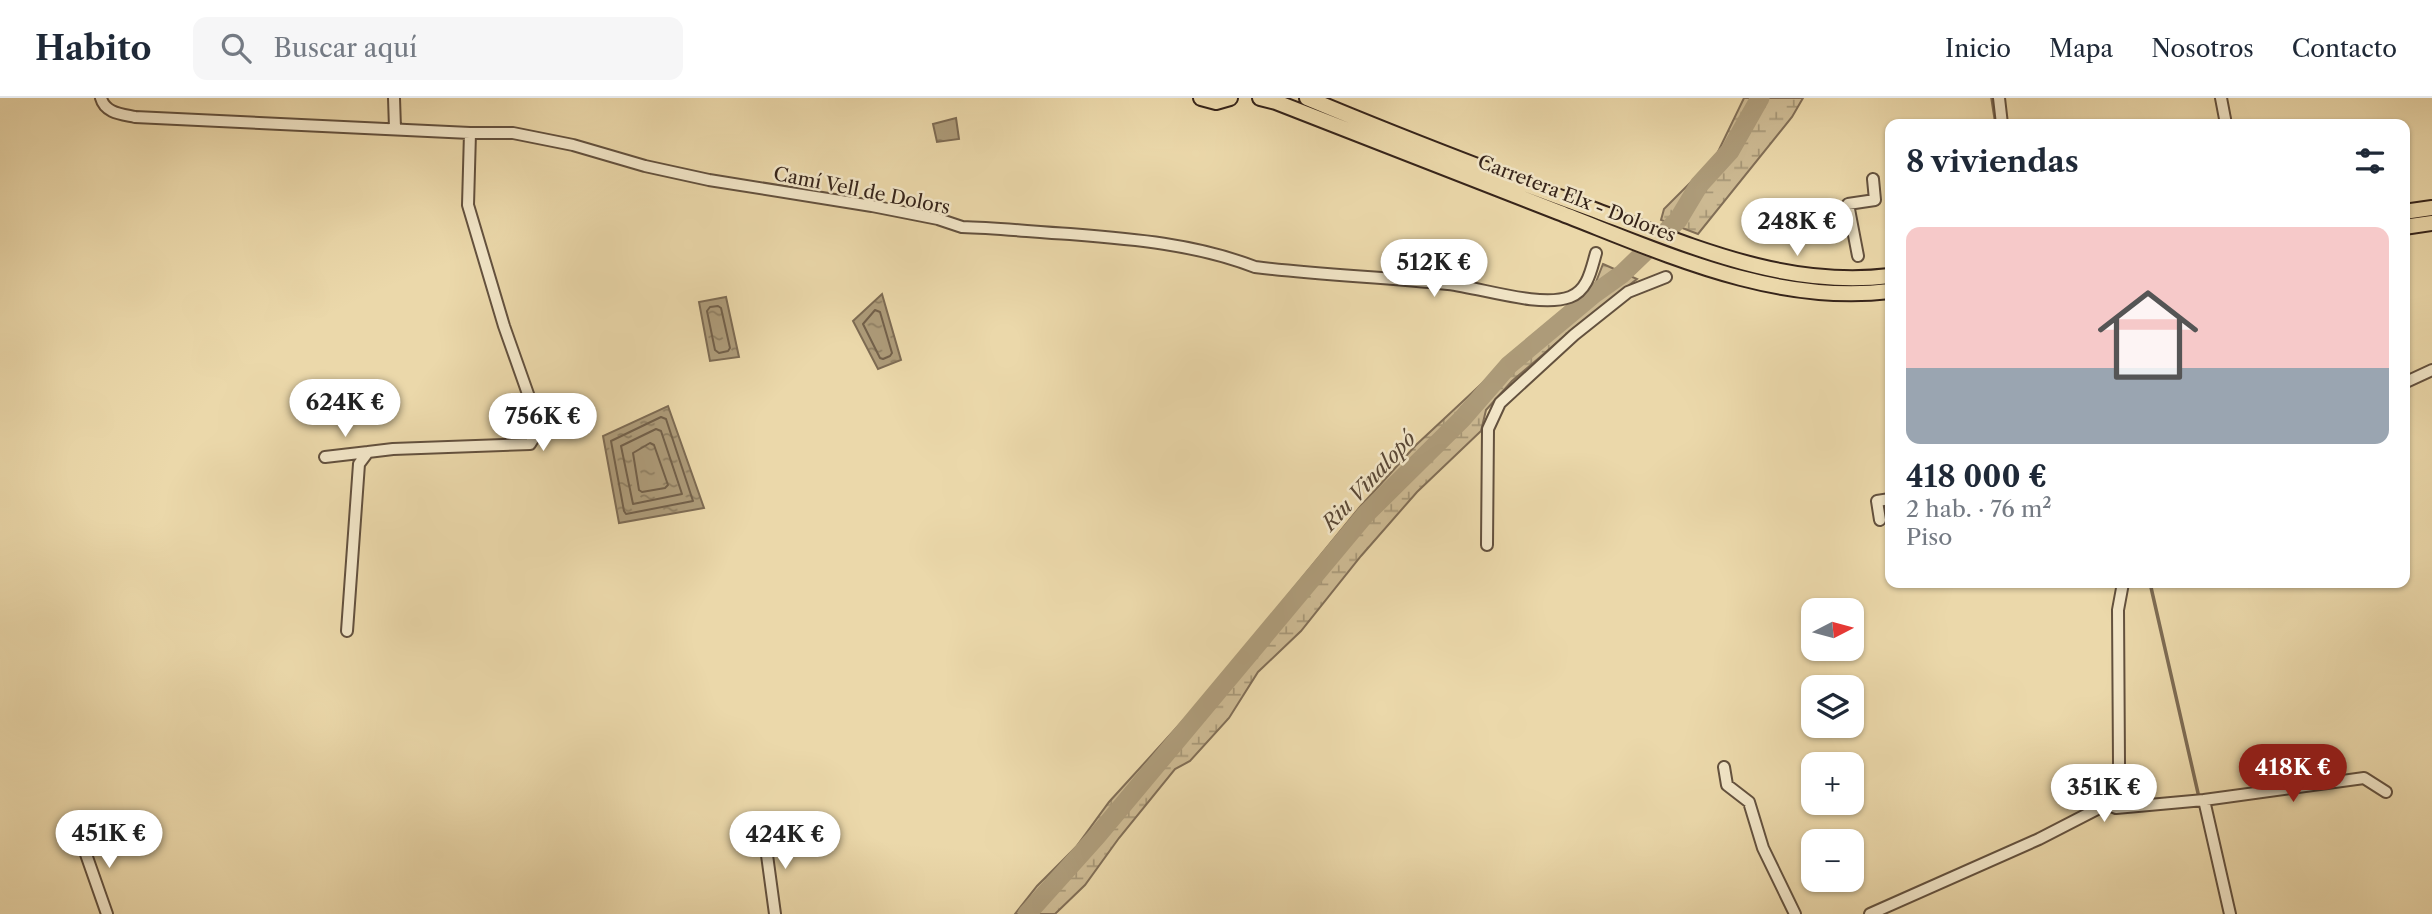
<!DOCTYPE html>
<html lang="es">
<head>
<meta charset="utf-8">
<style>
	:root { --surface:#fff; --page:#f6f6f7; --text:#1f2937; --muted:#747a83; --line:#e0e1e3; --accent:#8f2418 }
	body { margin:0; font-family:"Libre Caslon Text",serif; background:var(--page); color:var(--text); height:100vh; display:flex; flex-direction:column; font-size:26px; white-space:nowrap }
	* { box-sizing:border-box; margin:0 }
	p { font-size:23px; color:var(--muted) }
	.icon { flex:none; width:38px; height:38px; fill:none; stroke:currentColor; stroke-width:2; stroke-linecap:round; stroke-linejoin:round }
	.map { position:relative; flex:1; overflow:hidden }
	.sheet { position:absolute; left:1885px; top:21px; width:525px; height:469px; display:flex; flex-direction:column; background:var(--surface); border-radius:14px; box-shadow:0 2px 5px #0004 }
	.sheet>* { flex:none }
	.needle { width:46px; rotate:84deg }
	.controls { position:absolute; left:1801px; top:500px; display:grid; gap:14px }
	.controls a { display:grid; place-items:center; width:63px; height:63px; border-radius:14px; background:var(--surface); box-shadow:0 2px 5px #0004; font-size:35px }
	.price { position:absolute; translate:-50% -60px; padding:0 16px; border-radius:24px; background:#fff; color:#222; font-size:23px; line-height:46px; filter:drop-shadow(0 2px 4px #0008) }
	.price::after { content:''; position:absolute; left:50%; top:42px; width:21px; height:16px; margin-left:-10px; background:inherit; clip-path:polygon(0 0,100% 0,50% 100%) }
	.price.current { background:var(--accent); color:#fff }
	ul { padding:0; list-style:none }
	li { display:grid; align-content:center; gap:14px; height:371px; padding:0 21px }
	li+li { border-top:2px solid var(--line) }
	li span { display:grid; place-items:center; height:217px; border-radius:14px; color:#555 }
	li>.icon { margin-inline-start:auto }
	span .icon { width:126px; height:126px; fill:#fffc; stroke-width:1 }
	li b { font-size:30px }
	h2 { display:flex; justify-content:space-between; align-items:center; height:84px; padding:0 21px; font-size:30px }
	header { display:flex; align-items:center; gap:42px; box-sizing:border-box; height:98px; padding:0 35px; background:var(--surface); border-bottom:2px solid var(--line) }
	header strong { font-size:33px }
	nav { display:flex; gap:38px; margin-inline-start:auto; font-size:24px }
	.search { width:490px; height:63px; background:var(--page); display:flex; align-items:center; gap:18px; box-sizing:border-box; padding:0 24px; border-radius:14px; color:var(--muted); font-size:26px }
	.map>svg:first-child { display:block }
	.wetland { fill:url(#wetland-marsh); stroke:#816e56; stroke-width:2 }
	.water { fill:url(#water-ripples); stroke:#7d6b53; stroke-width:2 }
	.lines { fill:none; stroke-linecap:round; stroke-linejoin:round }
	.shore { stroke:#72604a; stroke-width:2 }
	.stream { stroke:#7d6b53; stroke-width:3.5 }
	.river { stroke:#ad9b79; stroke-width:19 }
	.minor-casing { stroke:#63513e; stroke-width:14 }
	.major-casing { stroke:#36241a; stroke-width:18 }
	.minor { stroke:#f2e6c8; stroke-width:10 }
	.major { stroke:#ebd8aa; stroke-width:14 }
	.labels { text-anchor:middle; stroke-width:5; stroke-linejoin:round; paint-order:stroke }
	.street-label { font-size:19px; fill:#36241a; stroke:#f2e6c8 }
	.water-label { font-size:21px; font-style:italic; fill:#5a4836; stroke:#f2e6c8 }
</style>
</head>
<body>
<header>
<strong>Habito</strong>
<div class="search"><svg class="icon" aria-label="search" viewBox="0 0 24 24"><circle cx="10" cy="10" r="6"/><path d="M15 15l6 6"/></svg>Buscar aquí</div>
<nav><a>Inicio</a><a>Mapa</a><a>Nosotros</a><a>Contacto</a></nav>
</header>
<div class="map">
<svg width="2432" height="816" viewBox="0 0 2432 816">
	<defs>
		<pattern id="wetland-marsh" width="20" height="14" patternUnits="userSpaceOnUse" patternTransform="scale(1.75)"><rect width="20" height="14" fill="#ccb992"/><path d="M1 5h8M5 5V1M11 12h8M15 12V8" fill="none" stroke="#a69676"/></pattern>
		<pattern id="water-ripples" width="26" height="14" patternUnits="userSpaceOnUse" patternTransform="scale(1.75)"><rect width="26" height="14" fill="#ad9b79"/><path d="M2 4q2-2 4 0t4 0M15 11q2-2 4 0t4 0" fill="none" stroke="#8e7e62"/></pattern>
	</defs>
	<rect width="100%" height="100%" fill="#ebd8aa"/>
	<filter id="stains"><feTurbulence type="fractalNoise" baseFrequency=".00286" numOctaves="4"/><feColorMatrix values="0 0 0 0 .2 0 0 0 0 .09 0 0 0 0 .02 0 0 0 .5 -.17"/></filter>
	<radialGradient id="worn" r=".72"><stop offset=".6" stop-color="#630" stop-opacity="0"/><stop offset="1" stop-color="#630" stop-opacity=".3"/></radialGradient>
	<path class="wetland" d="M1744,0H1803L1792,19L1698,136L1661,122L1664,111L1715,60Z
		M1603,166L1637,181L1575,229L1512,283L1486,312L1481,333L1417,394L1361,458L1301,533L1258,574L1229,620L1190,663L1175,671L1119,740L1085,787L1055,816H1015L1037,788L1076,749L1109,704L1209,594L1359,410L1416,347L1521,249L1594,189Z"/>
	<path class="water" d="M956,20L959,41L937,44L933,26Z
		M882,196L901,262L878,271L853,223Z
		M726,199L739,259L710,263L699,204Z
		M668,308L704,410L619,425L603,338Z"/>
	<g class="lines">
		<path class="shore" d="M718,208L721,210L730,250L728,253L719,255L715,252L707,213L710,209Z
			M875,212L880,214L892,255L890,258L883,261L880,260L863,226Z
			M661,319L666,321L693,403L626,416L624,413L611,343Z
			M656,331L661,333L682,396L633,406L621,348Z
			M650,345L654,347L668,387L665,390L642,394L639,392L633,355Z"/>
		<path class="stream" d="M1992,0L1996,26
			M2150,485L2198,695"/>
		<path class="river" d="M1027,816L1097,738L1365,417L1462,321L1509,267L1594,196L1622,176L1678,122L1699,87L1730,53L1760,0"/>
		<g class="minor-casing">
			<path id="minor" d="M101,0C105,15 121,16 135,19L470,35H513L573,47L645,68L709,82L872,108L938,121L962,129C998,130 1034,134 1070,136C1133,141 1195,146 1255,169C1319,177 1384,179 1448,186C1482,190 1540,210 1570,199C1588,192 1591,172 1596,155
				M394,0L395,30
				M1999,0L2002,26
				M2221,0L2226,26
				M1858,158L1848,106L1875,102L1873,81
				M2404,285L2432,272
				M325,359L368,354
				M1880,422L1877,403L1890,401
				M1487,447L1488,331L1500,305L1574,237L1628,194L1666,179
				M347,533L359,366L368,354L393,351L530,346L540,330L504,228L468,107L470,35
				M1724,669L1727,687L1749,704L1763,750L1795,816
				M2204,702L2364,680L2386,694
				M2107,706L2116,710L2204,702L2230,816
				M764,735L775,816
				M107,816L81,742L107,727
				M1870,816L2039,741L2107,706L2117,692L2119,665L2118,512L2123,485"/>
		</g>
		<g class="major-casing">
			<path id="major" d="M1201,0L1216,4L1230,0
				M1260,0L1276,4C1370,41 1464,78 1558,114C1664,155 1773,207 1890,193
				M1307,0C1400,39 1494,75 1589,110C1687,146 1783,191 1890,178
				M2404,114L2432,110
				M2404,129L2432,125"/>
		</g>
		<use href="#minor" class="minor"/>
		<use href="#major" class="major"/>
	</g>
	<g class="labels">
		<g class="street-label">
			<text transform="translate(862 92) rotate(11)" y="7">Camí Vell de Dolors</text>
			<text transform="translate(1577 100) rotate(21)" y="7">Carretera Elx - Dolores</text>
		</g>
		<g class="water-label">
			<text transform="translate(1369 383) rotate(-47)" y="7">Riu Vinalopó</text>
		</g>
	</g>
	<rect width="100%" height="100%" filter="url(#stains)"/>
	<rect width="100%" height="100%" fill="url(#worn)"/>
</svg>
<div class="controls">
<a><svg class="needle" viewBox="-14 -14 28 28"><path d="M0-13l5 13h-10z" fill="#e53935"/><path d="M0 13l5-13h-10z" fill="#747a83"/></svg></a>
<a><svg class="icon" aria-label="layers" viewBox="0 0 24 24"><path d="M12 4l9 5-9 5-9-5zM3 14l9 5 9-5"/></svg></a>
<a>+</a>
<a>−</a>
</div>
<b class="price" style="left:1797px;top:160px">248K €</b>
<b class="price" style="left:1434px;top:201px">512K €</b>
<b class="price" style="left:345px;top:341px">624K €</b>
<b class="price" style="left:543px;top:355px">756K €</b>
<b class="price current" style="left:2293px;top:706px">418K €</b>
<b class="price" style="left:2104px;top:726px">351K €</b>
<b class="price" style="left:109px;top:772px">451K €</b>
<b class="price" style="left:785px;top:773px">424K €</b>
<section class="sheet">
<h2>8 viviendas<svg class="icon" aria-label="filters" viewBox="0 0 24 24"><path d="M4 7h16M4 17h16"/><circle cx="9" cy="7" r="2"/><circle cx="15" cy="17" r="2"/></svg></h2>
<ul>
<li><span style="background:linear-gradient(#f6c9c9 65%,#9aa5b1 0)"><svg class="icon" aria-label="home" viewBox="0 0 24 24"><path d="M3 11l9-7 9 7M6 9v11h12V9"/></svg></span><div><b>418 000 €</b><p>2 hab. · 76 m²</p><p>Piso</p></div></li>
</ul>
</section>
</div>
</body>
</html>
